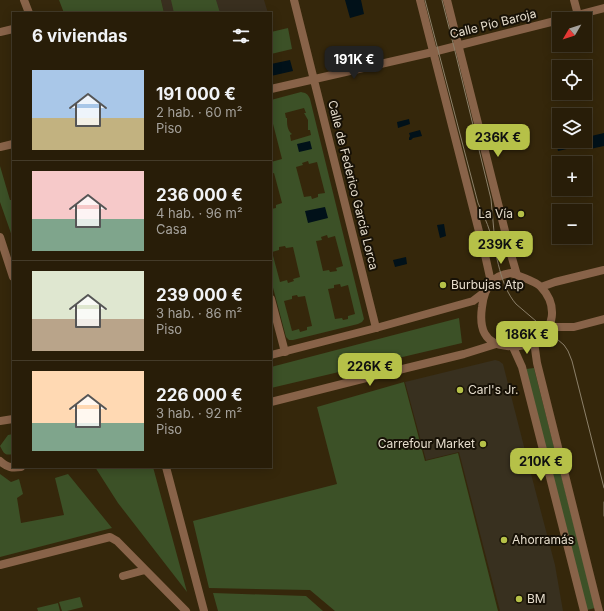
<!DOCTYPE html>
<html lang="es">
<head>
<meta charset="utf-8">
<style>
	:root { --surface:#281d08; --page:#342a16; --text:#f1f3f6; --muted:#a5a29c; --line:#443b29; --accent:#b6c148 }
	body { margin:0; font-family:Inter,sans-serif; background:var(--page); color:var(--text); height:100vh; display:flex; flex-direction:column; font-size:15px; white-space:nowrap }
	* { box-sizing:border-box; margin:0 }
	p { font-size:13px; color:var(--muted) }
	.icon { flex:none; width:22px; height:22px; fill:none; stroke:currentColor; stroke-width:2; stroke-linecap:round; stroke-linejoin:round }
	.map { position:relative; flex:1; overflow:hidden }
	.sheet { position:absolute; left:12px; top:12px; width:260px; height:456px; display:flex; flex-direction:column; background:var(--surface); border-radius:0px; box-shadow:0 2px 10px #0003,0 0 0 1px var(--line) }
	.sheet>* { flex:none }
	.needle { width:26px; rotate:231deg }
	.fabs { position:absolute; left:552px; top:12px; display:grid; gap:8px }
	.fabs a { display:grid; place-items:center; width:40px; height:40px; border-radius:0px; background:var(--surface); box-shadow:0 2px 10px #0003,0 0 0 1px var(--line); font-size:20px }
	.price { position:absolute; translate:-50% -34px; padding:0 9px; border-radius:8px; background:var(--accent); color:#111; font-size:13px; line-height:26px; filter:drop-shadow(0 1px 2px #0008) }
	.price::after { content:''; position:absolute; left:50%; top:24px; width:12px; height:9px; margin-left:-6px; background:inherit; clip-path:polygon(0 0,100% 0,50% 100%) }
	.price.current { background:#222; color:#fff }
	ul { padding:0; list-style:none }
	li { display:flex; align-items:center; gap:12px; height:100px; padding:0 20px }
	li+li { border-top:1px solid var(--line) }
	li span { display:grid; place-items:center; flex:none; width:112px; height:80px; border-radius:0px; color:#555 }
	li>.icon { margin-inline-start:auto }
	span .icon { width:48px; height:48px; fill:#fffc; stroke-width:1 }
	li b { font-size:17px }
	h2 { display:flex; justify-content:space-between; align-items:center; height:48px; padding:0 20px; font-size:17px }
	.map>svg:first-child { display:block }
	.commercial { fill:#38301f }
	.education { fill:#392f1f }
	.green { fill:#3c5127; fill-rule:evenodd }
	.water { fill:#011119 }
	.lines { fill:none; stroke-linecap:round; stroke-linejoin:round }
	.minor { stroke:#886349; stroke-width:8 }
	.tertiary { stroke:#886349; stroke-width:8 }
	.tram { stroke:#8c806a; stroke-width:1 }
	.poi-dot { fill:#b6c148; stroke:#171106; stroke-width:1.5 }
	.labels { text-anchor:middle; stroke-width:4; stroke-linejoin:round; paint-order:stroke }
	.street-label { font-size:12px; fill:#e6ddcd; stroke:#171106 }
	.poi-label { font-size:12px; fill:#e6ddcd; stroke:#171106; text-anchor:start }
</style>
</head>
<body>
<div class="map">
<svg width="604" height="611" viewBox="0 0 604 611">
	<rect width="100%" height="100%" fill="#35270b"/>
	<path class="commercial" d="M495,360L499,361L503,364L530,470L555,565L563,611H500L459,452L426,460L405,382Z"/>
	<path class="education" d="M161,0H264L268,13H164Z"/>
	<path class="green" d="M59,0H161L164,13H64Z
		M171,0H216L220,13H174Z
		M288,28L292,49L271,54V32Z
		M301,92C306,93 308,94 310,99L364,319L362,322L358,324L293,340H289L286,337L271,280V209L276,208V205L282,203L274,173L271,174V162L282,159L271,116V100ZM304,108L306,113H304L308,120V130H310L311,135L291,141L290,135L292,134C287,130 287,124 287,118H286L285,113ZM308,161L309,164L317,162L325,193L318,194V197L312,199L311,196L304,197L296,167L303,165L302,163ZM327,235L328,238L335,236L343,266L336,268L337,271L330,272L329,270L323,271L316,241L322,240L321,237ZM285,246L286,248L293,247L300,277L293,279L294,281L288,283L287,280L280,282L272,252L279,250V247ZM340,284L341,287L348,285L355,314L348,316V319L343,320L342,318L335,319L328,289L334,288V285ZM297,295L298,297L305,296L312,326L307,327V330L300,332L299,329L292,331L284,301L292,299V296Z
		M0,166L10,200H13V239L0,202Z
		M459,318L462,343L271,388V367Z
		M534,368L595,608L587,610L526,369Z
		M404,382L425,461L458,453L498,611H335L310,590L209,588L193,521L337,484L317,407Z
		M13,434V454C4,456 4,453 0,446L8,435Z
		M95,467H153L187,592L118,503Z
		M0,474L11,482L19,479L23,494L17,498L21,523L64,515L55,478L68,474L112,528L0,557Z
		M213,593L306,596L323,611H218Z
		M80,597L83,607L67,611H62L59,602Z
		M58,603L60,611H38L37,608Z"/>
	<path class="water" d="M345,0H361L364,14L350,18Z
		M290,60L293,71L271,76V64Z
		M409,119L410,124L398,128L397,122Z
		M420,130L422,136L413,138L411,140H409V138L410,136L409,133Z
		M559,131V141H569L571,148L558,151L554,133Z
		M604,133V146L590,149L587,137Z
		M310,141L312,149L299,152L297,144Z
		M325,207L328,218L308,223L305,211Z
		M444,224L446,236L440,238L437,225Z
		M406,257L407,264L395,267L393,260Z"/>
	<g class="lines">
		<path class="minor" d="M24,0L29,13
			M294,0L376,328
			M574,0L578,15
			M562,19L604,8
			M0,32L13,29
			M271,89L433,52L559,20
			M0,147L13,144
			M0,237L13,277
			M271,299L285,352
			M534,342L537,363L599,611
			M513,347L522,367L584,611
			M166,467L204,611
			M0,565L110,537L117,541L186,611
			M123,576L145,570"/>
		<path class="tertiary" d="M420,0L485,255L491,282
			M447,0L510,251L517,275
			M511,273C519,276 535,281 541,287C558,305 555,330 534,342C526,346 516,347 507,346C484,344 479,328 482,307C483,298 486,288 492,282C497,276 504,274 511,273Z
			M541,287L555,282L604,270
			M549,327H574L604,319
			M271,355L376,328L473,301L486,291
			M271,402L374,376L464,354L496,344
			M0,421L13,419
			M0,461C8,468 12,468 21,467"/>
		<path class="tram" d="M425,0L478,203C482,212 487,222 490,232C498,256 499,284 516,304L564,345L568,351L572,361L604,488
			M442,0L454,47L491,199L494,232
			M604,502V516"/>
	</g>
	<g class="poi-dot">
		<circle cx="521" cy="214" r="4"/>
		<circle cx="443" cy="285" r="4"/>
		<circle cx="460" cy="390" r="4"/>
		<circle cx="483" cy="444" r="4"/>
		<circle cx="504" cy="540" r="4"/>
		<circle cx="519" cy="599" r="4"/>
	</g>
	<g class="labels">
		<g class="street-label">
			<text transform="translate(493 24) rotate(-14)" y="4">Calle Pío Baroja</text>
			<text transform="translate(353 185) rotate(76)" y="4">Calle de Federico García Lorca</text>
		</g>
		<g class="poi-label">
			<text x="513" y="218" text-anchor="end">La Vía</text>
			<text x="451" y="289">Burbujas Atp</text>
			<text x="468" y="394">Carl's Jr.</text>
			<text x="475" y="448" text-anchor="end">Carrefour Market</text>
			<text x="512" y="544">Ahorramás</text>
			<text x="527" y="603">BM</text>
		</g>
	</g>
</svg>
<div class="fabs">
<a><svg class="needle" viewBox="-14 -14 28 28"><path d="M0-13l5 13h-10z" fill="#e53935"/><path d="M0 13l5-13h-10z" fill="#a5a29c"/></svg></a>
<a><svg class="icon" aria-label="locate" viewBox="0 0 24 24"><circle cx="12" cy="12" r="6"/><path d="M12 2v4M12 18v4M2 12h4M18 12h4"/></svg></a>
<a><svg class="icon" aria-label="layers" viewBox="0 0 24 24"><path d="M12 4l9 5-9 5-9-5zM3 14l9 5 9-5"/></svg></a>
<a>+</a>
<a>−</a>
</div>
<b class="price current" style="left:354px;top:80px">191K €</b>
<b class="price" style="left:498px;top:158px">236K €</b>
<b class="price" style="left:501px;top:265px">239K €</b>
<b class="price" style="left:527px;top:355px">186K €</b>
<b class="price" style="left:370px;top:387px">226K €</b>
<b class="price" style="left:541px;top:482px">210K €</b>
<section class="sheet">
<h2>6 viviendas<svg class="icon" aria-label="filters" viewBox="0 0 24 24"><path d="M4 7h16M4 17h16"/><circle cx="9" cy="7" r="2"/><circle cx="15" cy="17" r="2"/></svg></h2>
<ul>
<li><span style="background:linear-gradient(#a9c7e8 60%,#c2b280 0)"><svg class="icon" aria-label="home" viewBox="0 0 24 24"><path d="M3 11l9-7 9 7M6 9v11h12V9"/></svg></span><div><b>191 000 €</b><p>2 hab. · 60 m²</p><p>Piso</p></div></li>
<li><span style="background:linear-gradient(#f6c9c9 60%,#7fa58c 0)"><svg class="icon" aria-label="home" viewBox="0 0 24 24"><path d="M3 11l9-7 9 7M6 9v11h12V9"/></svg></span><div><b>236 000 €</b><p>4 hab. · 96 m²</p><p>Casa</p></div></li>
<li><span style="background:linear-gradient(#dfe7d0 60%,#b9a48a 0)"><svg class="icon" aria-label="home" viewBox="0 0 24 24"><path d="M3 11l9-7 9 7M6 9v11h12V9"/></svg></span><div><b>239 000 €</b><p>3 hab. · 86 m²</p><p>Piso</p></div></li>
<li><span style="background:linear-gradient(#ffd9b3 65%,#7fa58c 0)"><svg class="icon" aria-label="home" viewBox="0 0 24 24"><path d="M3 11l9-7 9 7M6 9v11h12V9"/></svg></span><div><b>226 000 €</b><p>3 hab. · 92 m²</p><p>Piso</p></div></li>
</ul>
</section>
</div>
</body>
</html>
